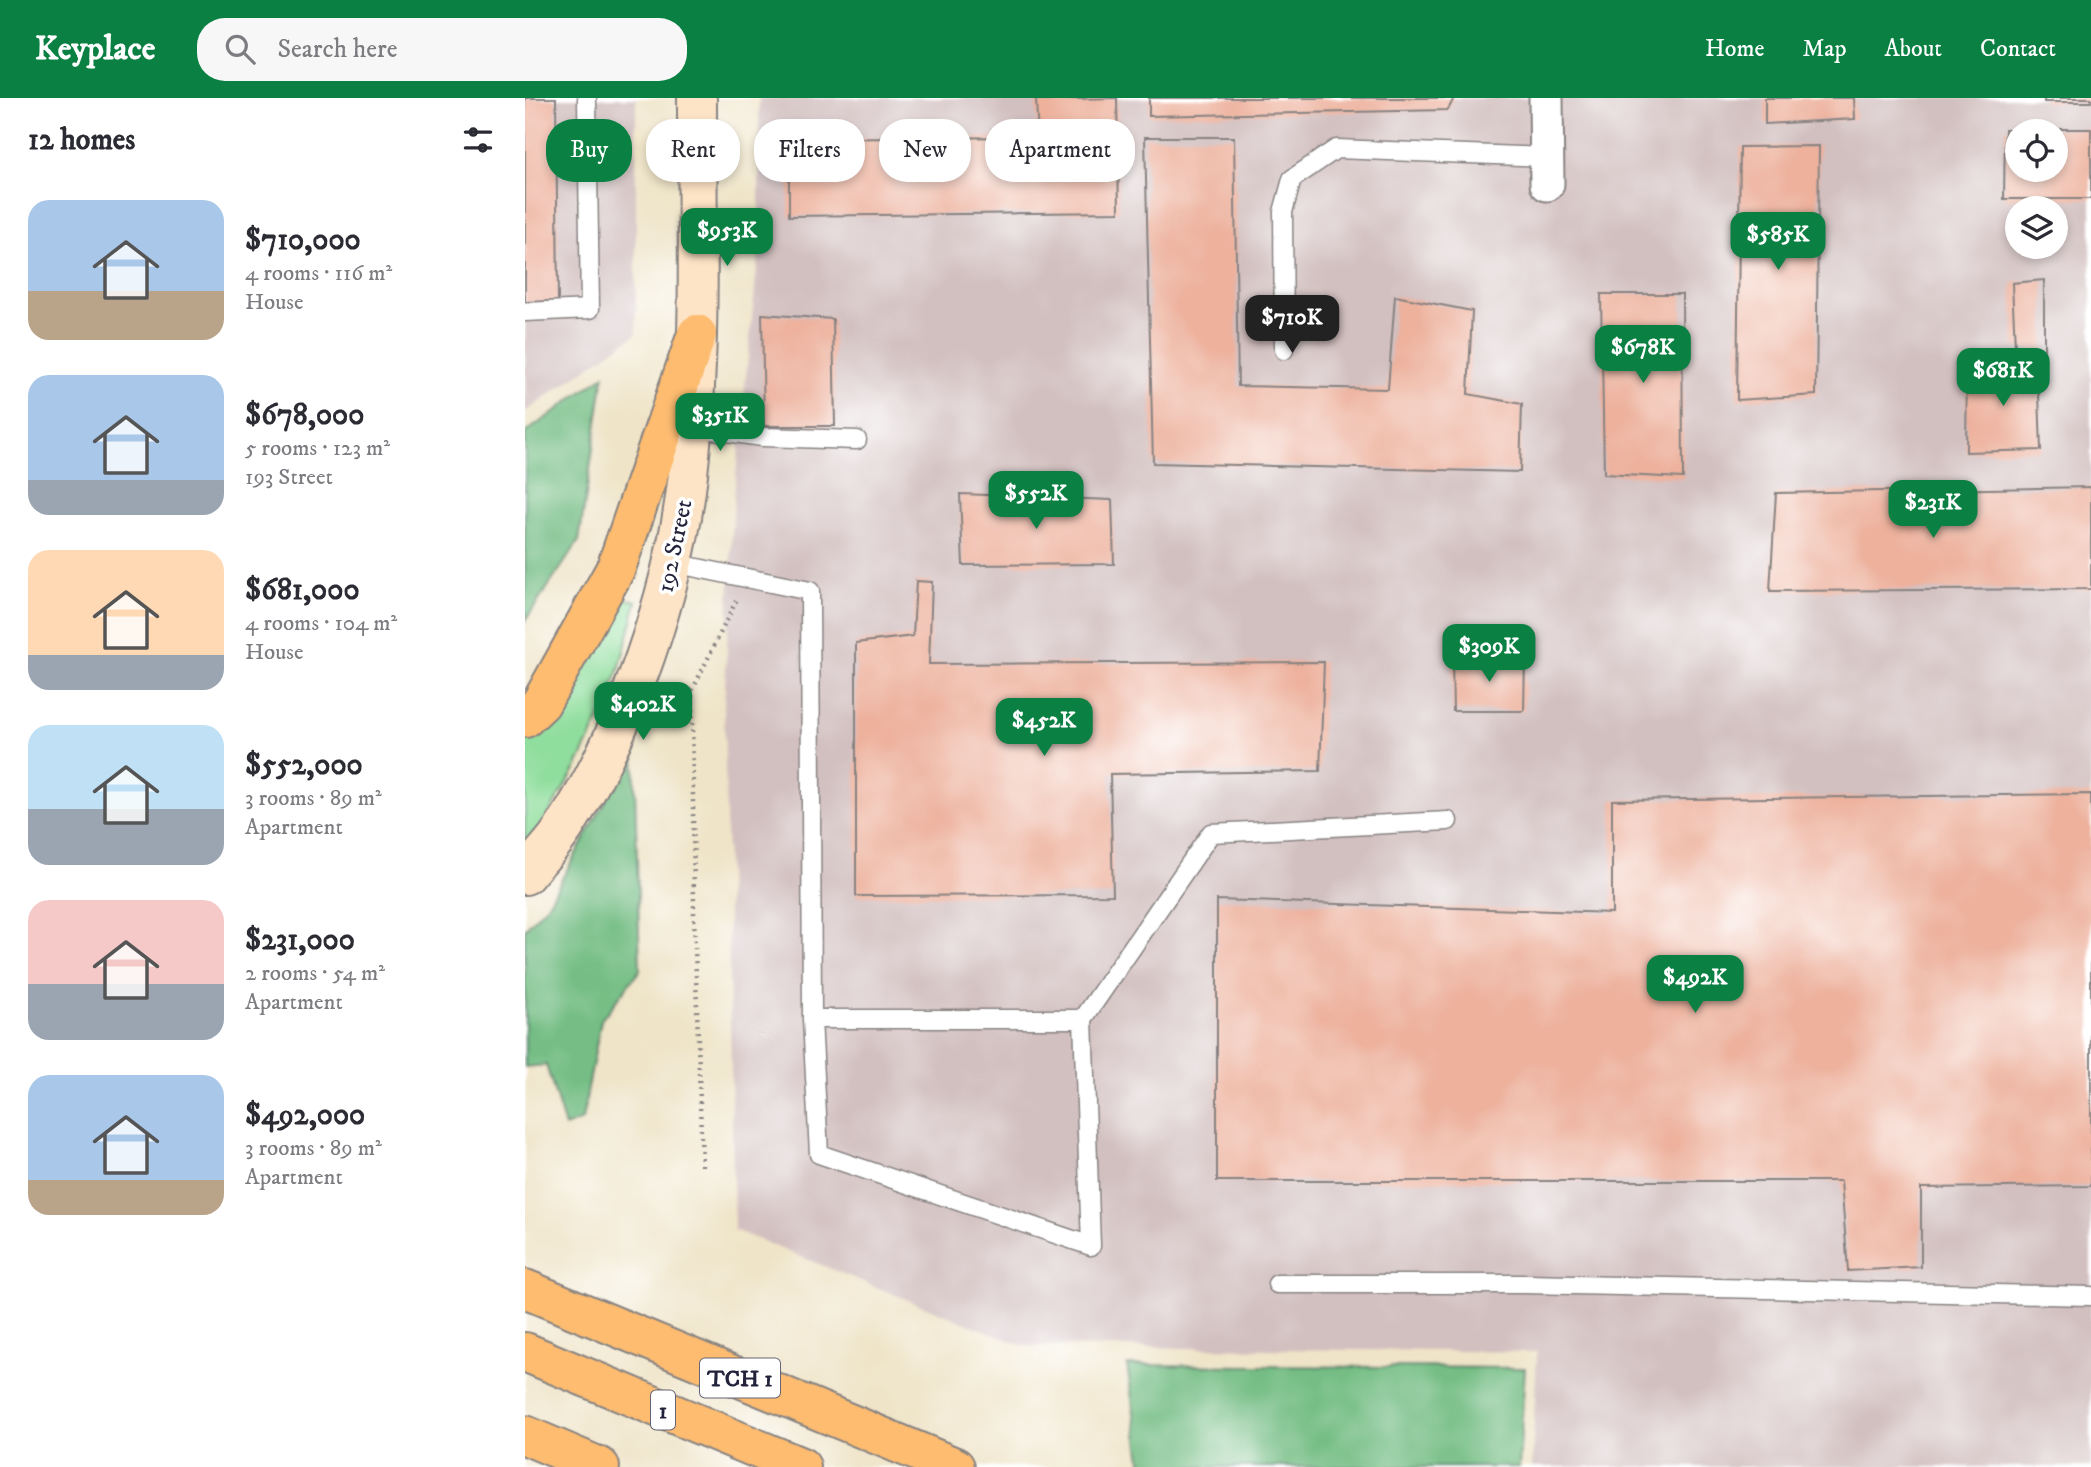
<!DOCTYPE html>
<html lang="en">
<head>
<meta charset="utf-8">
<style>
	:root { --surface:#fff; --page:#f7f7f7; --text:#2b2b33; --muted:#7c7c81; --accent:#0b8043 }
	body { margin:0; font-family:"IM FELL DW Pica",serif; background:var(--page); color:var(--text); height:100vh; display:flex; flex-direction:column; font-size:26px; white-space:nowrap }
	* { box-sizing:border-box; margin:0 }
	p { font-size:23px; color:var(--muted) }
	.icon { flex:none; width:38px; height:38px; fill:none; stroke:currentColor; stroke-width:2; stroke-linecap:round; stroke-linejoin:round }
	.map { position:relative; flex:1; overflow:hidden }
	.side { display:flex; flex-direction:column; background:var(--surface); width:525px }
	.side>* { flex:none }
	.hud { position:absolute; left:21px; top:21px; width:665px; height:63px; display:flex; gap:14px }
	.buttons { position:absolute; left:1480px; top:21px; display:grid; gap:14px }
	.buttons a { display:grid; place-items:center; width:63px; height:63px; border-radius:50%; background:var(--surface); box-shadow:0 4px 10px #0003; font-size:35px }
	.price { position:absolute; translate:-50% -60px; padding:0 16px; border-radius:14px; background:var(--accent); color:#fff; font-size:23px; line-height:46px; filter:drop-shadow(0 2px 4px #0008) }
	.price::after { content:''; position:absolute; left:50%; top:42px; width:21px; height:16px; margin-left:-10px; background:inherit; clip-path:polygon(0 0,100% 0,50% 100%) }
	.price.current { background:#222; color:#fff }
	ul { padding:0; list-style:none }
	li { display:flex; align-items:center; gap:21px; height:175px; padding:0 28px }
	li span { display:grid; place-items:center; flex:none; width:196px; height:140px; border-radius:21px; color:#555 }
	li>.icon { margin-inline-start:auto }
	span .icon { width:84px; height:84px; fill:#fffc; stroke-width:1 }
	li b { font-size:30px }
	h2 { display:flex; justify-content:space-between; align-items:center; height:84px; padding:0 28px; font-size:30px }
	.pill { padding:0 24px; border-radius:28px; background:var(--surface); box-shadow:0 4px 10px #0003; font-size:24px; line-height:63px }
	.pill.current { background:var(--accent); color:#fff }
	header { display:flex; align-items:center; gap:42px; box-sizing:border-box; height:98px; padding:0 35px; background:var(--accent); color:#fff }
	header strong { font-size:33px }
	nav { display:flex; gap:38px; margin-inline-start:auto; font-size:24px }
	.search { width:490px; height:63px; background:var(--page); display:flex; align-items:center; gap:18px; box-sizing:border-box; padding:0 24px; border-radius:28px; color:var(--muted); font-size:26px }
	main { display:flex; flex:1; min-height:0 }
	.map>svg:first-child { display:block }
	.industrial { fill:#d2bfbf; fill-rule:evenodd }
	.green { fill:#90de9d; stroke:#59806c; stroke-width:2 }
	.forest { fill:#74bd84; stroke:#4b7060; stroke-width:2 }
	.building { fill:#edb19c }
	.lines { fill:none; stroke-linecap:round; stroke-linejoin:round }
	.lane-casing { stroke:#888382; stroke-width:21 }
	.street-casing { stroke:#888382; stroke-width:37 }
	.secondary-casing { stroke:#888382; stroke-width:42 }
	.highway-casing { stroke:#888382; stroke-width:42 }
	.path { stroke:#888382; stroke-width:4.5; stroke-dasharray:2 5; stroke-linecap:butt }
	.lane { stroke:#fff; stroke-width:18 }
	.street { stroke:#fff; stroke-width:33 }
	.secondary { stroke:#fee4c6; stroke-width:38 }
	.highway { stroke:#fdbc70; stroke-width:38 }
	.labels { text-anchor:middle; stroke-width:7; stroke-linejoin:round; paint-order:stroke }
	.shield { fill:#fff; stroke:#646476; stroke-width:2 }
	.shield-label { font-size:23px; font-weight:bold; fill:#22223b }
	.street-label { font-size:24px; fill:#22223b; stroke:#fff }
</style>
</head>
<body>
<header>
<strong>Keyplace</strong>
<div class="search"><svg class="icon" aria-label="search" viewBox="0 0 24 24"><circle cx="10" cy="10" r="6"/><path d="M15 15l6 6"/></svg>Search here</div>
<nav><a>Home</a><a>Map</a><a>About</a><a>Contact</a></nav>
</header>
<main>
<section class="side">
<h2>12 homes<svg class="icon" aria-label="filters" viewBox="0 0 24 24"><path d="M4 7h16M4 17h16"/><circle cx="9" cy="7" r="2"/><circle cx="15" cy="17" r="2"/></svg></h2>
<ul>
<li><span style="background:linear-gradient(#a9c7e8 65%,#b9a48a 0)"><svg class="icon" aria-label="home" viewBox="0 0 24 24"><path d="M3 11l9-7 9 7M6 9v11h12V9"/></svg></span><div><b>$710,000</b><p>4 rooms · 116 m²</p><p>House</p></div></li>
<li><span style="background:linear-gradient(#a9c7e8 75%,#9aa5b1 0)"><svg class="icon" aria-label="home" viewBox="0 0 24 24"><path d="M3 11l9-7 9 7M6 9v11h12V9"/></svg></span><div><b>$678,000</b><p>5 rooms · 123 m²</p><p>193 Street</p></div></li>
<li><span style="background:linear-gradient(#ffd9b3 75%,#9aa5b1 0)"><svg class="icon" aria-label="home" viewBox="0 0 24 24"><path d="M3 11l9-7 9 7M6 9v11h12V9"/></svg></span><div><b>$681,000</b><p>4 rooms · 104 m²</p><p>House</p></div></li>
<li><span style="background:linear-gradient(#bfe0f5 60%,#9aa5b1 0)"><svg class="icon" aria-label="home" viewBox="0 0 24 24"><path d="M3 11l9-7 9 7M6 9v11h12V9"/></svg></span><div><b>$552,000</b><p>3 rooms · 89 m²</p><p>Apartment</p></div></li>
<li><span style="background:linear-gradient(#f6c9c9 60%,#9aa5b1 0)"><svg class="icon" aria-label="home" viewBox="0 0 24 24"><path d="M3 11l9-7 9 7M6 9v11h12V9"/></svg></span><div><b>$231,000</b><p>2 rooms · 54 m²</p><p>Apartment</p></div></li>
<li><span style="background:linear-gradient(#a9c7e8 75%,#b9a48a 0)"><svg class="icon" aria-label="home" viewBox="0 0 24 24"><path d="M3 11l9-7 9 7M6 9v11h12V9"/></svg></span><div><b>$492,000</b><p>3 rooms · 89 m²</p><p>Apartment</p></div></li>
</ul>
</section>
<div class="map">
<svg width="1566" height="1369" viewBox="0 0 1566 1369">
	<rect width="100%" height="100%" fill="#fff"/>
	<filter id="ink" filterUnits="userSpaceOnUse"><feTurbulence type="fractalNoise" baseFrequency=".0143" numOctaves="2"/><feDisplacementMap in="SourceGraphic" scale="14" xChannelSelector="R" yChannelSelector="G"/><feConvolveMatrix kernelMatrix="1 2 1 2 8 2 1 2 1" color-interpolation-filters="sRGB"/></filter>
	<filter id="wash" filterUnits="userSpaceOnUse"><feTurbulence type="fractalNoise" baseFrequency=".00686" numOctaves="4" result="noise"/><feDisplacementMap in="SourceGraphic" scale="28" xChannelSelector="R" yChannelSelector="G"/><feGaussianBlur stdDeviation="1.57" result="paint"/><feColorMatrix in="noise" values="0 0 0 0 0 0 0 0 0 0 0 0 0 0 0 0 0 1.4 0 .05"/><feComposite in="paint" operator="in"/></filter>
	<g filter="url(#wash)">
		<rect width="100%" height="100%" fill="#efe4c8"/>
		<path class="industrial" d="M0,0H111V236L0,314Z
			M234,0H1566V1369H1007L1012,1254L498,1248L209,1132L199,612L209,397L234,151ZM1493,33H1531V72H1493ZM1493,110H1531V149H1493Z"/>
		<path class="green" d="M89,498L112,503L94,572L77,616L52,668L0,755V642L39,591Z"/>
		<path class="forest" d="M79,278L54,443L0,523V335Z
			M109,651L115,872L76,922L57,1022L40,1029L21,967L0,969V831L23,806Z
			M602,1267L1000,1270L994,1369H617Z"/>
		<g id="blocks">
			<path class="building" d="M0,0H31L33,203L0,204Z
				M592,0L594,114L264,118V41L513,39L511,2Z
				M624,0H929L923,12L624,18Z
				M1240,0H1329L1330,21L1240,26Z
				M1519,0H1566V4H1519Z
				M1480,31H1493V72H1531V33H1522V31H1566V101H1479Z
				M620,39H709L713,288L863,291L870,198L947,213L943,296L997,306L995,374L628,365Z
				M1294,48L1291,297L1212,302L1215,49Z
				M1519,182V253L1490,249L1487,185Z
				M1076,196H1157L1158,380L1079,376Z
				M237,216L308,221L310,328H239Z
				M1442,267H1513L1516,352L1441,354Z
				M1566,389V491L1245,493L1251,395Z
				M435,396L587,402L589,466L438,467Z
				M391,483L407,484L404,566L799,564L795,673L585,676L588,797L331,798V545L388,538Z
				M1000,558L999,613H928L927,561Z
				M1566,696V1088L1396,1090V1169L1323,1173L1316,1083H692V802L1087,815V702Z"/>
		</g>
	</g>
	<g filter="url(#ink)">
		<use href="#blocks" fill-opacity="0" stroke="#888382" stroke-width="2"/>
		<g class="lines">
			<g class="lane-casing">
				<path id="lane" d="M0,214L65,211L62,0
					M759,252L758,114L767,81L811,51L1021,59
					M166,329L238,339L332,342
					M148,465L285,493L287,921H558L686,735L923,723
					M287,921L294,1056L566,1148L558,921
					M752,1186H1000L1566,1198"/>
			</g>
			<g class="street-casing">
				<path id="street" d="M1021,0L1022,86"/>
			</g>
			<g class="secondary-casing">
				<path id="secondary" d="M0,777C13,761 29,746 40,728C102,633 151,488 163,376C177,251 172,125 172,0"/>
			</g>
			<g class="highway-casing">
				<path id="highway" d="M0,620L16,605L91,470L172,236
					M0,1191L430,1369
					M0,1254L276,1369
					M0,1337L75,1369"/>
			</g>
			<path class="path" d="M177,1068L169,817L167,593L213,499"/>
			<use href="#lane" class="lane"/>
			<use href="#street" class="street"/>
			<use href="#secondary" class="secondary"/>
			<use href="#highway" class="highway"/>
		</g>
	</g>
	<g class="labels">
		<g class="shield">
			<rect x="175" y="1260.5" width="80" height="39" rx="5"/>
			<rect x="126" y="1292.5" width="24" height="39" rx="5"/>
		</g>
		<g class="shield-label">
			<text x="215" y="1288">TCH 1</text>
			<text x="138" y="1320">1</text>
		</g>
		<g class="street-label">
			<text transform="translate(149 448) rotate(-78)" y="8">192 Street</text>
		</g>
	</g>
</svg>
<div class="buttons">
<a><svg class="icon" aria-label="locate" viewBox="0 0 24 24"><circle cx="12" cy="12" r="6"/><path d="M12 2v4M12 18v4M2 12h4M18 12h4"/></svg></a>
<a><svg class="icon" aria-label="layers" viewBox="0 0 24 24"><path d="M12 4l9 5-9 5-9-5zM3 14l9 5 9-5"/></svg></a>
</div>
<b class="price" style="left:202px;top:170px">$953K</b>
<b class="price" style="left:1253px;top:174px">$585K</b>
<b class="price current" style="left:767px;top:257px">$710K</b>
<b class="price" style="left:1118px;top:287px">$678K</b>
<b class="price" style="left:1478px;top:310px">$681K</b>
<b class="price" style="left:195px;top:355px">$351K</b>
<b class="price" style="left:511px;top:433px">$552K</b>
<b class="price" style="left:1408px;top:442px">$231K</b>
<b class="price" style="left:964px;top:586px">$309K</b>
<b class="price" style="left:118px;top:644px">$402K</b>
<b class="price" style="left:519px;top:660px">$452K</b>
<b class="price" style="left:1170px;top:917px">$492K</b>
<div class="hud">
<a class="pill current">Buy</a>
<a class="pill">Rent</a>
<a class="pill">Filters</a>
<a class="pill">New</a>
<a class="pill">Apartment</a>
</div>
</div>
</main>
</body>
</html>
